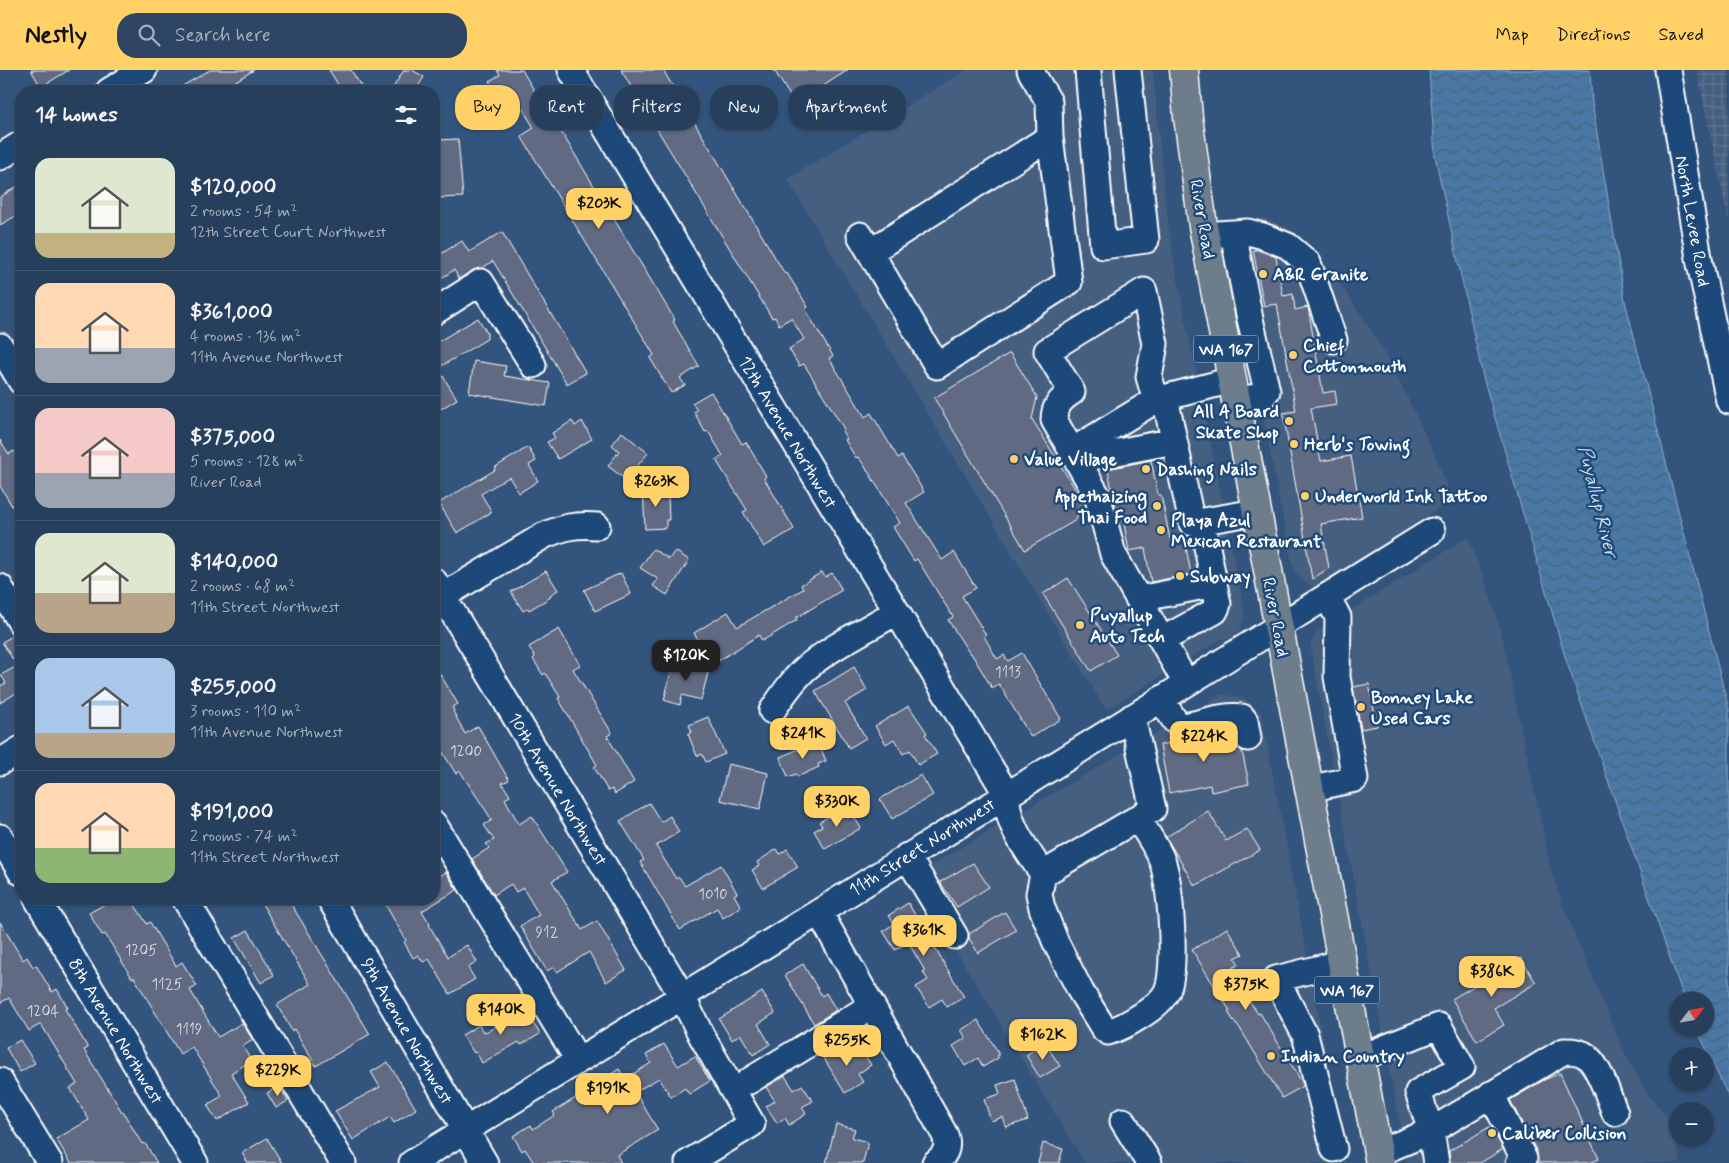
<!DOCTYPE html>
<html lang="en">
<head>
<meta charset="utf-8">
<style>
	:root { --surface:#263f5d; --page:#2e4663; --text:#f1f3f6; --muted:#a4afbc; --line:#425872; --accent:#ffd166 }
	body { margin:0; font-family:Mynerve,sans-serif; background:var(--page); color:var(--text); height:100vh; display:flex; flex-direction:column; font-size:19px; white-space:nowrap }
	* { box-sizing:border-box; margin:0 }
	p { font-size:16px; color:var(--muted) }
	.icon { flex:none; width:28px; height:28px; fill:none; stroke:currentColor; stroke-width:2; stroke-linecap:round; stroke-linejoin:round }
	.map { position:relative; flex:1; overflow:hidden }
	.drawer { position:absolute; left:15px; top:15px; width:425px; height:820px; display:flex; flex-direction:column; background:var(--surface); border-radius:20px; box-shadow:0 1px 4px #0004,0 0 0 1px var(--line) }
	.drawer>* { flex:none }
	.guide { position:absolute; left:455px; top:15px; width:475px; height:45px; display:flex; gap:10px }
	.needle { width:32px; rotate:59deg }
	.controls { position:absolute; left:1669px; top:922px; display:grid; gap:10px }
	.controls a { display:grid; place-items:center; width:45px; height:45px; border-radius:50%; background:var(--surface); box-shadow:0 1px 4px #0004,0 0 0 1px var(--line); font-size:25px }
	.price { position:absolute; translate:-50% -42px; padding:0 11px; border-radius:10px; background:var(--accent); color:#111; font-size:16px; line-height:32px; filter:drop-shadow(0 1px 2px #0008) }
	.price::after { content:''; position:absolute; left:50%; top:30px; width:15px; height:11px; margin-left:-8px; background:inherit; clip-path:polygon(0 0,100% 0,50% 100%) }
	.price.active { background:#222; color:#fff }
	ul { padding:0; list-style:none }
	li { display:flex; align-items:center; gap:15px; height:125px; padding:0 20px }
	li+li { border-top:1px solid var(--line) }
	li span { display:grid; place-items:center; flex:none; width:140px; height:100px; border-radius:15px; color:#555 }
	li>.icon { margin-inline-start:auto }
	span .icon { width:60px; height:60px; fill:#fffc; stroke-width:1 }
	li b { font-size:21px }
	h2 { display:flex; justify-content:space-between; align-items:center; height:60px; padding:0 20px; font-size:21px }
	.pill { padding:0 18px; border-radius:20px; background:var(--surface); box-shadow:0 1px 4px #0004,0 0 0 1px var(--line); font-size:18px; line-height:45px }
	.pill.active { background:var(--accent); color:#111 }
	header { display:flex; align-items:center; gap:30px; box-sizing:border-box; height:70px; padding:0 25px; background:var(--accent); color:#111 }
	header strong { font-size:24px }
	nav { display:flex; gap:28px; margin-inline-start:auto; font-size:18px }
	.search { width:350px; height:45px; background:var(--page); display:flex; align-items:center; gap:12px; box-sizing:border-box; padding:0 18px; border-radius:20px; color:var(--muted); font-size:19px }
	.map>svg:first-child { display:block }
	.built { fill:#455e81 }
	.industrial { fill:url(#industrial-grid) }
	.water { fill:url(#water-waves); stroke:#91aec8 }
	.building { fill:#616b82; stroke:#fff }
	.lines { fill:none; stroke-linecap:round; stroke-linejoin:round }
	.minor-casing { stroke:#fff; stroke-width:29 }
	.major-casing { stroke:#fff; stroke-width:31 }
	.minor { stroke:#1f4a7a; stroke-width:25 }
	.major { stroke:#6d7d8c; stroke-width:28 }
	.poi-dot { fill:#ffd166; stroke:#1f4a7a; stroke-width:2 }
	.labels { text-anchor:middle; stroke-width:5; stroke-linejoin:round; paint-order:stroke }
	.number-label { font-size:15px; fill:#d8dae0 }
	.shield { fill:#1f4a7a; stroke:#bcc9d7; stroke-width:1 }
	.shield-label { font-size:16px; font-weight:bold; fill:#fff }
	.street-label { font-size:18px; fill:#fff; stroke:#1f4a7a }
	.poi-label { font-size:18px; font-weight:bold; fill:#fff; stroke:#1f4a7a; text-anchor:start }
	.water-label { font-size:19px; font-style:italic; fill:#d1dde8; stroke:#1f4a7a }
</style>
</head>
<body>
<header>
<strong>Nestly</strong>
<div class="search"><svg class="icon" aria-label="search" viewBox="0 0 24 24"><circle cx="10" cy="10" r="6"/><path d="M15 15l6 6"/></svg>Search here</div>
<nav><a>Map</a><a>Directions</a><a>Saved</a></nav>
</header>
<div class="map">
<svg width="1729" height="1093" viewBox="0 0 1729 1093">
	<defs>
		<pattern id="industrial-grid" width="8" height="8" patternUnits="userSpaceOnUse" patternTransform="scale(1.25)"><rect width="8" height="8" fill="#455e81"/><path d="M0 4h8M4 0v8" fill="none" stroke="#617694"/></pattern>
		<pattern id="water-waves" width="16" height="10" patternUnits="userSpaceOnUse" patternTransform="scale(1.25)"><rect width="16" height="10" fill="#4878a4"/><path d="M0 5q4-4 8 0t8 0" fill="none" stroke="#4a6278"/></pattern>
	</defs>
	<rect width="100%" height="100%" fill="#33547c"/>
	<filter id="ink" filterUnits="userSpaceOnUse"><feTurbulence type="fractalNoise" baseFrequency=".02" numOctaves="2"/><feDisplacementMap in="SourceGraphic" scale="10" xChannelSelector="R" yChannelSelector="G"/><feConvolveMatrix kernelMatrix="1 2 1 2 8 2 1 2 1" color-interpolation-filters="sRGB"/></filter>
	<g filter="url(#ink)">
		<path class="built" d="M966,0H1153L1165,128L1174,192L1245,544L1243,552L1238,563L1228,569H1221L1106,640L787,109Z
			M1245,148L1267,149L1288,158L1298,165L1310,177L1337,208L1376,268L1396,304L1435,385L1453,429L1346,499L1339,512L1318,519L1302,510L1296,503L1292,494L1225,152Z
			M1468,467L1488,519L1502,566L1551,800L1563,836L1621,976L1642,1015L1667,1048L1680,1086L1679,1093H1407L1310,575L1318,561Z
			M1222,624L1242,628L1252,635L1261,643L1343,1075L1336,1089L1330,1093H1085L911,807Z"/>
		<path class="industrial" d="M1697,0H1729V153L1699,11Z"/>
		<path class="water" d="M1429,0H1590L1592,33L1625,231L1729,640V1028L1697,959H1705V931H1685L1566,590L1483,307L1435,86Z"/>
		<path class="building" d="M31,0H69L41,17Z
			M210,0H254L219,21H174Z
			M329,0H351L364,21H342Z
			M404,0H412L424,7L415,21H391Z
			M497,0H522L548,44V40L675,250L673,251L676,257L699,296L680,308L685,315L671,323L650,288L654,285L636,255L521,66L534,58L521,36L509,44L489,11L500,5Z
			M621,0H663L785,204L787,203L808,237L805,239L833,286L829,288L865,347L871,343L898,388L902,386L924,422L906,433L942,490L954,482L976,518L962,526L986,565L984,566L997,589L1004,585L1008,591L1022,583L1061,649L1031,667L999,614L992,618L971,583L970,584L948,550L953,547L917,489L914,491L893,457L900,453L864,395L858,387L856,388L845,370L847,369L842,361L844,359L804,294L799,296L789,279L804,269L791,248L779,255L775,247L772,248Z
			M774,0H848L795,34Z
			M458,69L463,127L438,128L437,112H434V96L438,95L436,70Z
			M21,114V143L0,155V127Z
			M502,162L586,303L567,314L493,191L482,198L473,200L459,209L454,200L434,213V188L462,171L469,182Z
			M1253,180H1258L1276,187L1283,226L1293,224L1295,240L1308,237L1323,323L1335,321L1337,334L1311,338L1321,391L1351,386L1362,447L1321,454L1329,498L1312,509L1283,343L1296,341L1277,234L1264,236Z
			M478,248L487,263V269L438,298L457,329L434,343V274Z
			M1010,283L1037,327L1032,349L1082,430L1076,450L1025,480L934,328Z
			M474,291L506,296L504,306L550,313L546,336L469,323Z
			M711,322L742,374L746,372L766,406L764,408L794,459L764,477L743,442L747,440L716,390L723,386L708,361L705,362L694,342L697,340L692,333Z
			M572,351L575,356L582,351L592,369L558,389L547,372L555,368L552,363Z
			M622,362L648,383L626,410L608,396L619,381L612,375Z
			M0,370L9,384L14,381L21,392V451L0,416Z
			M528,377L536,391L529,395L538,411L519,423L509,407L481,424L492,442L457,463L439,433L495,400L494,398Z
			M1151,390L1158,425H1161L1170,469L1184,466L1191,504L1151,512L1145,478L1129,481L1121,437L1115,438L1108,399Z
			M665,417V425H668L669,450H666V458L645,459L643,418Z
			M653,479L669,489L675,481L689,490L667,525L653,516L658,509L640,498Z
			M546,501L558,520L550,525L551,527L529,540L528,538L523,541L511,522Z
			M822,502L825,507L832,503L842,520L796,548L797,550L762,571L759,565L712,595L694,563L728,542L737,557L803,519L801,515Z
			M621,503L631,524L595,541L584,520Z
			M1068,508L1117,585L1091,601L1043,524Z
			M559,559L580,595L573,599L612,663L607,666L634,712L615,724L612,719L608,721L594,697L597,695L558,628L560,627L545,603L543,605L533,589L535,587L529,577Z
			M14,565L19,567L21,571V620L0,633V616L6,613L1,605L17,596L2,572Z
			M674,590L709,599L701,630L682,625L680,635L664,630Z
			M434,594L458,634L452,637L454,640L453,641L465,664L478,656L509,710L502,713L510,726L505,729L519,754L532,746L567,802L552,811L582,860L597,851L626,900L606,912L589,882L557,902L554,897L547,901L520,856L539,845L523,818L516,822L511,814L494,825L472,789L489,778L486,774L494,770L484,755L492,750L460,701L456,704L434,668Z
			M854,597L867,620L845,633L866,668L849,678L815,621Z
			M1369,614L1377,656L1361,659L1353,617Z
			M909,636L927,663L925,664L937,684L918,695L910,680L903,684L894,669L886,674L875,656Z
			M708,647L725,684L706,692L702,684L697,686L688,664L692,662L689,655Z
			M1232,661L1237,677L1242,681L1249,714L1211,722L1210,715L1169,723L1160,675Z
			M818,671L826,691L818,694L819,697L797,707L796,704L788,707L780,687Z
			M728,694L768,703L760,739L720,730Z
			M921,705L933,725L892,749L880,729Z
			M649,733L661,752L670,746L679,762L656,776L676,809L679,807L685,816L721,795L737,823L734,825L741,837L723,848L717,838L680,860L640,792L644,790L620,751Z
			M849,739L861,758L825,779L814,761L822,756L819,752L841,740L843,743Z
			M1208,741L1226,771L1247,759L1260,780L1195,816L1166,767Z
			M777,779L780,784L787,779L798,797L763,818L752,800L759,796L757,792Z
			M973,793L989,817L957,837L940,812Z
			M446,802L457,820L422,841L430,854L429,855L448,887L467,875L477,892L468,898L475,909L450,924L429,889L423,892L418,885L413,888L404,872L406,870L386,836L398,829H434V809Z
			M114,829H131L147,854L150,852L176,896L182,892L197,916L190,920L218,967L242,953L253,970L243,976L251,991L231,1003L249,1032L217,1051L207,1035L222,1026L192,977L180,984L134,907L132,908L105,864L102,865L89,843Z
			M259,829H288L370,964L316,996L294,959L292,961L277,935L310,914Z
			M908,833L964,927L947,937L942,929L929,937L916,917L928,910L923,902L925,901L908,872L895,880L883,861L894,854L889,845Z
			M1005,842L1016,860L978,883L969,868V864Z
			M0,852L23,890L27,887L33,897L36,895L52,922L57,919L68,938L65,939L88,978L84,980L122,1042H123L142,1074L145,1073L157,1093H71L56,1069L89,1050L70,1018L77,1014L41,954L29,961L9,928L0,933Z
			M1227,858L1243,884L1235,888L1239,894L1228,901L1246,931L1249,930L1258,944L1260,943L1303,1014V1016L1282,1028L1238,955L1237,956L1228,942L1230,941L1192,880Z
			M248,860L274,905L261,913L234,868Z
			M1521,888L1536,913L1494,938L1504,955L1477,971L1452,929Z
			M803,894L822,926L826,923L836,940L814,954L785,905Z
			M762,922L775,943L758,954L770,974L753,985L740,964L732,970L719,949Z
			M525,940L540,964L521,975L519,972L482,993L476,982L474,983L462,965L479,955L483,962L488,961Z
			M978,950L998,982V988L983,997L978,988L965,996L953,976L966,968L961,960Z
			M20,970L35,993L20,1002L6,978Z
			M1045,973L1060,996L1040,1008L1026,985Z
			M664,974L678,996L695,986L710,1011L689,1024L685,1018L671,1027L659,1008L635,1022L658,1060L617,1085L621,1093H534L525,1079L522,1081L513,1066L531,1055L533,1059L555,1045L553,1042L595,1016L594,1015L619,999L625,1009L651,993L646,985Z
			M859,976L871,995L858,1004L863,1012L845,1023L823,987L840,977L845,984Z
			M388,992L416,1039L394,1053L390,1047L353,1070L335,1041L380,1017L371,1002Z
			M1560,1003L1599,1089L1590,1093H1538L1537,1082L1510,1030L1544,1010Z
			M785,1006L794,1020L802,1015L813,1031L802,1037L806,1044L789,1055L785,1048L777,1053L766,1036L775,1031L766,1017Z
			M1015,1009L1028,1050L1006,1057L1003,1047L991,1051L984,1029L1000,1024L997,1015Z
			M279,1016L288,1031L276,1038L267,1023Z
			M836,1054L855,1059L852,1068L868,1072L863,1093H826Z
			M1491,1056L1503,1079L1480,1093H1450L1449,1081Z
			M267,1068L282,1093H248L242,1083Z
			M1043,1073L1063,1079L1059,1093H1038Z"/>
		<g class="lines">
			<g class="minor-casing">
				<path id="minor" d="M571,0L1007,725C1006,755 1027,780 1043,804L1153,739L1132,647
					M1088,0L1103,176L1146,170L1128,0
					M1668,0L1700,194L1729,331
					M109,21L144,0
					M0,87L21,74
					M1233,163L1250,249L1267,321L1263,326L1236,330
					M1217,164L1248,162L1263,166L1288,176L1308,193L1334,270
					M860,165L937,296L1069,212L1050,67L1049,32L1030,0
					M870,182L1050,67
					M434,242L481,212L533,295
					M0,276L21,311
					M1165,328L1192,453L1256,442
					M1156,330L1149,307L1155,274L1144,221L1047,281L1072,322C1061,329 1054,336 1054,350L1097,425L1113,484L1186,613
					M1072,381L1156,330L1232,310
					M1077,390L1174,371
					M434,511L682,926L701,965L752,1054L688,1093
					M0,517L21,553
					M443,526L543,466C563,457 576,454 597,456
					M1139,529L1214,514
					M1162,570L1215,541L1218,534L1202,451
					M1161,629L1175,651L1181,656C1202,654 1221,644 1242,647L1245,651L1248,668
					M772,641C782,626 792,611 805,599C832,576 866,560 896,542
					M0,692L21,679
					M1308,719L1355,709L1337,607L1338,547L1327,526
					M434,754L578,990
					M0,767L21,802
					M907,786L955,866
					M1043,804L1039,824L1042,838L1056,873L1081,922L1104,959L1108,962C1125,957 1160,937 1167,921C1177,900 1171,810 1161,788C1155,774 1145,761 1138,748
					M37,829L195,1093
					M185,829L343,1093
					M330,829L485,1093
					M819,842L945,1065C949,1077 946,1085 935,1093
					M1360,988L1439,956L1462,997L1418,1022L1431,1061L1436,1093
					M0,1011L50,1093
					M749,1011L871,936
					M1491,1024L1524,1089L1519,1093
					M1123,1051L1149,1093
					M1334,1079L1305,965L1276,909L1341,893
					M1378,1083L1431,1061L1564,981C1571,981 1577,981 1583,984C1598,991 1609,1028 1615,1043
					M412,1093L819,842L1432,461"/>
			</g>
			<g class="major-casing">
				<path id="major" d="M1184,0L1188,47L1203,156L1380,1093"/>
			</g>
			<use href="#minor" class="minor"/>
			<use href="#major" class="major"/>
		</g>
	</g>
	<g class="poi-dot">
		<circle cx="1263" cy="204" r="5"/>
		<circle cx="1293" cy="285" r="5"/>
		<circle cx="1289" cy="351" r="5"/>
		<circle cx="1294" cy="374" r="5"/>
		<circle cx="1014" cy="389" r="5"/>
		<circle cx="1146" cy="399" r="5"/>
		<circle cx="1305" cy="426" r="5"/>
		<circle cx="1157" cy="436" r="5"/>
		<circle cx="1161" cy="460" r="5"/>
		<circle cx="1180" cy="506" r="5"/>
		<circle cx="1080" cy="555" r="5"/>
		<circle cx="1361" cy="637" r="5"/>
		<circle cx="1271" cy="986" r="5"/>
		<circle cx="1492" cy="1063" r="5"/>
	</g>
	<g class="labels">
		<g class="number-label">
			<text x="1008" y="607">1113</text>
			<text x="466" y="686">1200</text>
			<text x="713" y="829">1010</text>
			<text x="547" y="867">912</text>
			<text x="141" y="885">1205</text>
			<text x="167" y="919">1125</text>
			<text x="43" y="946">1204</text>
			<text x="189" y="964">1119</text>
		</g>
		<g class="shield">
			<rect x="1193.5" y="265.5" width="65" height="27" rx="4"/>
			<rect x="1314.5" y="906.5" width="65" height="27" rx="4"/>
		</g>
		<g class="shield-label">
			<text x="1226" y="285">WA 167</text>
			<text x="1347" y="926">WA 167</text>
		</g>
		<g class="street-label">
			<text transform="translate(1203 149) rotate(80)" y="6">River Road</text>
			<text transform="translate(1693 151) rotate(80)" y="6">North Levee Road</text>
			<text transform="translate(788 362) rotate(59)" y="6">12th Avenue Northwest</text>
			<text transform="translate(1276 547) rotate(79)" y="6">River Road</text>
			<text transform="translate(558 719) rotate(59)" y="6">10th Avenue Northwest</text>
			<text transform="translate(922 777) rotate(-32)" y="6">11th Street Northwest</text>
			<text transform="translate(116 961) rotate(59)" y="6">8th Avenue Northwest</text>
			<text transform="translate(407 961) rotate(60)" y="6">9th Avenue Northwest</text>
		</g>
		<g class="poi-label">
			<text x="1273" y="210">A&amp;R Granite</text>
			<text x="1303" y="281">Chief<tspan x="1303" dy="21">Cottonmouth</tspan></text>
			<text x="1279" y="347" text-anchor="end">All A Board<tspan x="1279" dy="21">Skate Shop</tspan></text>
			<text x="1304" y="380">Herb's Towing</text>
			<text x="1024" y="395">Value Village</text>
			<text x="1156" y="405">Dashing Nails</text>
			<text x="1147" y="432" text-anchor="end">Appethaizing<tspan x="1147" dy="21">Thai Food</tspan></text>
			<text x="1315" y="432">Underworld Ink Tattoo</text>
			<text x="1171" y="456">Playa Azul<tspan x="1171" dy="21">Mexican Restaurant</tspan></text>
			<text x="1190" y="512">Subway</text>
			<text x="1090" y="551">Puyallup<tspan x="1090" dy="21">Auto Tech</tspan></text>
			<text x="1371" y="633">Bonney Lake<tspan x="1371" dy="21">Used Cars</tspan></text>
			<text x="1281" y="992">Indian Country</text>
			<text x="1502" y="1069">Caliber Collision</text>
		</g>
		<g class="water-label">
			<text transform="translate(1599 431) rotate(76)" y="7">Puyallup River</text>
		</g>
	</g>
</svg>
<div class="controls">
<a><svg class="needle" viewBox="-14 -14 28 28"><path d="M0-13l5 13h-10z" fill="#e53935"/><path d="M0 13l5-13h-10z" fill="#a4afbc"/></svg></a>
<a>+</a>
<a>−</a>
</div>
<b class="price" style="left:599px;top:160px">$203K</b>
<b class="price" style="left:656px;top:438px">$263K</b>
<b class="price active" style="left:686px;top:612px">$120K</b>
<b class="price" style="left:803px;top:690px">$241K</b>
<b class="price" style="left:1204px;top:693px">$224K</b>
<b class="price" style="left:837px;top:758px">$330K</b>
<b class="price" style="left:924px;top:887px">$361K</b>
<b class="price" style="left:1492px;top:928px">$386K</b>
<b class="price" style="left:1246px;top:941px">$375K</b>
<b class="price" style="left:501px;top:966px">$140K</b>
<b class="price" style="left:1043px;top:991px">$162K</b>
<b class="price" style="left:847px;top:997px">$255K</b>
<b class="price" style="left:278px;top:1027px">$229K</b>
<b class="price" style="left:608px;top:1045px">$191K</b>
<div class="guide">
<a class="pill active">Buy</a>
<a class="pill">Rent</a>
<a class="pill">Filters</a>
<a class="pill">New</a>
<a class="pill">Apartment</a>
</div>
<section class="drawer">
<h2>14 homes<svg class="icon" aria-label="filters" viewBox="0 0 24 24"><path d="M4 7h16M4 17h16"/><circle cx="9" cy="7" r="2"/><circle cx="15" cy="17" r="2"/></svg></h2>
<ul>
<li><span style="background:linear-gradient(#dfe7d0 75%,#c2b280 0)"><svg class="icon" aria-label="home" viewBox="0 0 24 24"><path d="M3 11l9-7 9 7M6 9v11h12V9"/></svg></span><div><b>$120,000</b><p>2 rooms · 54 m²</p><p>12th Street Court Northwest</p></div></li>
<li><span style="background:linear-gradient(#ffd9b3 65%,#9aa5b1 0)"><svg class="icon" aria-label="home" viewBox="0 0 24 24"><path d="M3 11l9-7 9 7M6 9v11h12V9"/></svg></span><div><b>$361,000</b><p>4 rooms · 136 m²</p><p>11th Avenue Northwest</p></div></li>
<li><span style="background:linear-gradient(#f6c9c9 65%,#9aa5b1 0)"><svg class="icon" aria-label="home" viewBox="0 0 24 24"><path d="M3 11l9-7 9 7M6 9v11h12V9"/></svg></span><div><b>$375,000</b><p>5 rooms · 128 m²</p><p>River Road</p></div></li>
<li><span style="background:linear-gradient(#dfe7d0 60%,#b9a48a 0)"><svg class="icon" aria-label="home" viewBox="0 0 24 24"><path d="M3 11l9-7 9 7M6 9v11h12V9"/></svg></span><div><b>$140,000</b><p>2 rooms · 68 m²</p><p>11th Street Northwest</p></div></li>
<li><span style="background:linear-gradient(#a9c7e8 75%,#b9a48a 0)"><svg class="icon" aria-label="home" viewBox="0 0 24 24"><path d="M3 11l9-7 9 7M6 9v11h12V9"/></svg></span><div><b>$255,000</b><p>3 rooms · 110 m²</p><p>11th Avenue Northwest</p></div></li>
<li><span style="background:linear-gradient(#ffd9b3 65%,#8fb573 0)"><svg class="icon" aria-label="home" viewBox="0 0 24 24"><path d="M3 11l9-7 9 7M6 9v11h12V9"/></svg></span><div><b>$191,000</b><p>2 rooms · 74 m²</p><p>11th Street Northwest</p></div></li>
</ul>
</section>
</div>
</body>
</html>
